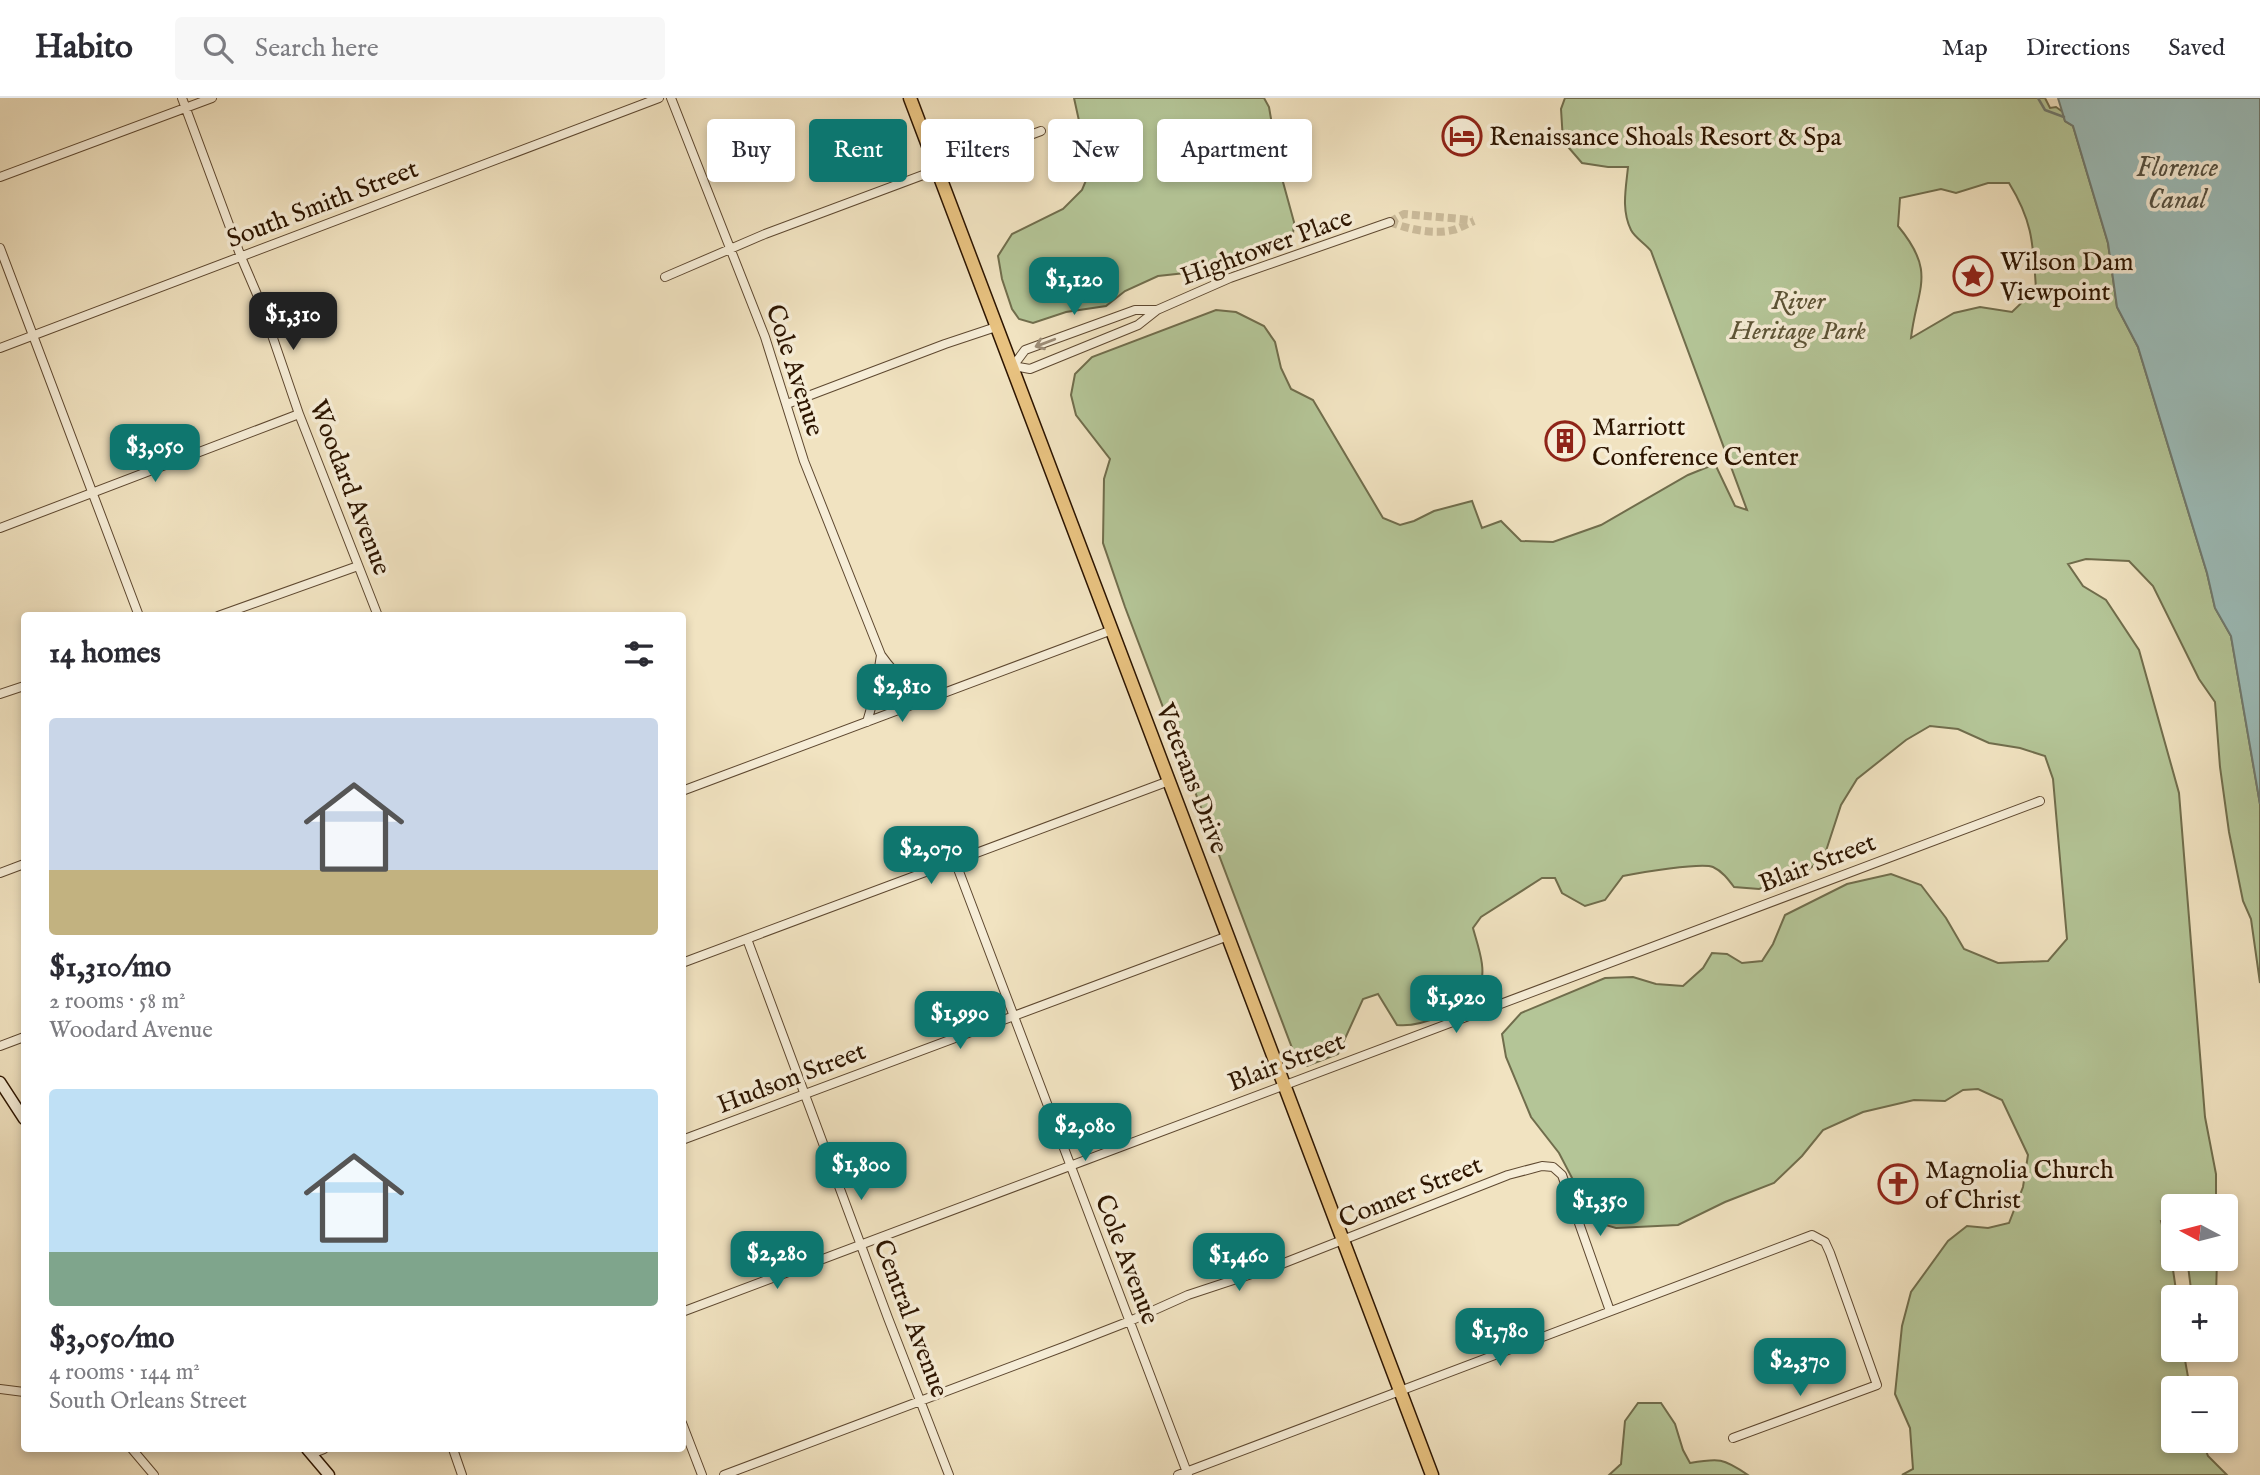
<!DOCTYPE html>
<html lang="en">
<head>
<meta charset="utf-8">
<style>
	:root { --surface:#fff; --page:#f7f7f7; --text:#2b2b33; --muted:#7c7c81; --line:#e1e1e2; --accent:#0f766e }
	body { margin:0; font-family:"IM FELL English",serif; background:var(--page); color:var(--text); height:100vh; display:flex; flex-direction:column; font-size:26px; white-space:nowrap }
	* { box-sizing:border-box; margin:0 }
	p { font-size:23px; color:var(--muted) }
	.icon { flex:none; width:38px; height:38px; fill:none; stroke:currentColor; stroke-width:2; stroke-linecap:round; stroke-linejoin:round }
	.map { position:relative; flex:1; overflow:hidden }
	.details { position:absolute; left:21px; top:514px; width:665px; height:840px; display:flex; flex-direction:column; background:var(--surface); border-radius:7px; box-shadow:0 4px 10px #0003 }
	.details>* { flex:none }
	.top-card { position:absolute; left:707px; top:21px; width:665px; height:63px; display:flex; gap:14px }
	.needle { width:46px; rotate:277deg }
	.tools { position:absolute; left:2161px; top:1096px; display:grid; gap:14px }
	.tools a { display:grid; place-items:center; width:77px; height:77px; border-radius:7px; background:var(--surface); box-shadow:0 4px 10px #0003; font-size:35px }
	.price { position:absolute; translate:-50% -60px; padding:0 16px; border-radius:14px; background:var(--accent); color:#fff; font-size:23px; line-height:46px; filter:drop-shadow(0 2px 4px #0008) }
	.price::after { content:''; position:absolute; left:50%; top:42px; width:21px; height:16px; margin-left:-10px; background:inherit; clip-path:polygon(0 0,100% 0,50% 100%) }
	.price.selected { background:#222; color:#fff }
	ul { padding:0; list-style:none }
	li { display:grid; align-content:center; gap:14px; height:371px; padding:0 28px }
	li span { display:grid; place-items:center; height:217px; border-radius:7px; color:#555 }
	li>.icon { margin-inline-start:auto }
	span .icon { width:126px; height:126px; fill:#fffc; stroke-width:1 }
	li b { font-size:30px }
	h2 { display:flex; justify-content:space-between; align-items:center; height:84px; padding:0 28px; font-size:30px }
	.tag { padding:0 24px; border-radius:7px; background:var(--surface); box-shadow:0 4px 10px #0003; font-size:24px; line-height:63px }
	.tag.selected { background:var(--accent); color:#fff }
	header { display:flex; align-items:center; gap:42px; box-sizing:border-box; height:98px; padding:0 35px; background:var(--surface); border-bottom:2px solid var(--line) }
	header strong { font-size:33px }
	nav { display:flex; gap:38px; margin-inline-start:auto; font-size:24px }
	.search { width:490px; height:63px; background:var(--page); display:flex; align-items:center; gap:18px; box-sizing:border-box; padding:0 24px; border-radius:7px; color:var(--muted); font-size:26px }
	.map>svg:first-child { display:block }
	.green { fill:#b4c597; stroke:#706d4c; stroke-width:2; fill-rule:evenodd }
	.water { fill:#9cbdba; stroke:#707a70; stroke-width:2 }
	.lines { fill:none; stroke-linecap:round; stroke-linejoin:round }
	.stream { stroke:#707a70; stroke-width:2.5 }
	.minor-tunnel { stroke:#caba9a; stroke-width:8; stroke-dasharray:8 4; stroke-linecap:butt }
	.minor-casing { stroke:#5e4830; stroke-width:10 }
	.secondary-casing { stroke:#2d1500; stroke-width:13 }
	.primary-casing { stroke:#2d1500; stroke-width:15 }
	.minor { stroke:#f6edd7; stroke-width:8 }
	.secondary { stroke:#f6edd7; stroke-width:10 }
	.primary { stroke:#e8c280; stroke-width:12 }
	.oneway { stroke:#9c8c76 }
	.labels { text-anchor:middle; stroke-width:7; stroke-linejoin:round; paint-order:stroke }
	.poi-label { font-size:26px; fill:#2d1500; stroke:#f6edd7; text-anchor:start }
	.street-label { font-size:26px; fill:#2d1500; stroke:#f6edd7 }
	.park-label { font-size:26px; font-style:italic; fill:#5c5335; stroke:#f6edd7 }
	.water-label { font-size:28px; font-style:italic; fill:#545041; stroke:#f6edd7 }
</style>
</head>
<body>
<header>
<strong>Habito</strong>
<div class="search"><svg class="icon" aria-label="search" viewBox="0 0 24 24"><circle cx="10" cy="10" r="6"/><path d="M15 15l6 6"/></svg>Search here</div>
<nav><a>Map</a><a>Directions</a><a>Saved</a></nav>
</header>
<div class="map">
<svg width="2260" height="1377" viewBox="0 0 2260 1377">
	<rect width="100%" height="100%" fill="#f1e3c1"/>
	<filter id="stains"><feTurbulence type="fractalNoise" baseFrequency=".00286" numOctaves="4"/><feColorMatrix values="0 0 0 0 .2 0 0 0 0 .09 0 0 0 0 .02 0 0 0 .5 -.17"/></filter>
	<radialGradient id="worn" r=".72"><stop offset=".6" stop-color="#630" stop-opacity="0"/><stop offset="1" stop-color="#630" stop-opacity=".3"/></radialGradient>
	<path class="green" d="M1074,0H1264L1269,9L1275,44L1283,64V84L1294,124L1293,136L1282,145L1204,173L1158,178L1125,193L1106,208L1066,214L1033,225L1019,221L1012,211L1002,181L998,158L1012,136L1063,111L1082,92L1090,73Z
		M1565,0H2045L2050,10L2056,9L2063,14L2065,23L2073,28L2108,145L2117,209L2138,249L2207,475L2215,510L2231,538L2260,706V885L2251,821L2243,803L2229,734L2220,669L2215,604L2199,581L2153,488L2129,463L2086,461L2068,466L2083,488L2106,502L2139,552L2179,695L2205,1019L2216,1076V1108H2174L2173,1121L2161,1123L2172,1165L2177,1199H2174V1251H2183L2190,1290H2174V1342H2202L2208,1358L2227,1377H1902L1913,1371L1910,1330L1895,1296L1902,1228L1911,1194L1948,1143L1967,1128L1988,1130L2009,1125L2023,1089L2028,1057L2002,1002L1978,991L1963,992L1945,1003L1914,1002L1863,1014L1823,1032L1802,1058L1774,1085L1725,1104L1678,1127L1616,1130L1595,1124L1559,1055L1531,1019L1506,959L1502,936L1521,915L1605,880L1633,879L1656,886L1683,888L1703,870L1712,855L1727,856L1742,865L1762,863L1773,846L1785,817L1847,786L1891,776L1921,787L1946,820L1964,851L1998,865L2048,863L2067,841L2053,681L2045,658L2020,650L1989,645L1958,631L1930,628L1906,642L1857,681L1841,707L1824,759L1803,776L1759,791L1734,789C1728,781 1722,773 1713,769C1702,764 1638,775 1623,778L1605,802L1585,808L1562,795L1555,780H1542L1481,819L1473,830C1477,846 1488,873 1479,889C1467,910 1421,930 1397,927L1378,896L1363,901L1338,956L1307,968L1297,963L1125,509L1103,445L1104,381L1110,361L1076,317L1071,297L1075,276L1092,259L1216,212L1236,214L1264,228L1275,244L1281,270L1291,291L1313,302L1383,420L1400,427L1414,423L1434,413L1472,403L1482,430L1501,423L1521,443L1553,444L1601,427L1688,377L1715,366L1735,408L1747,412L1651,153C1646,146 1635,140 1631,132C1621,112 1626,90 1628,69H1608L1582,65L1563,43L1561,11ZM1988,85H2009C2033,124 2033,146 2036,191L2012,214L1980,209L1954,215L1911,240C1917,189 1937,175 1898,128L1900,100L1941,91L1956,95Z
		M2187,1160H2217L2216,1199H2192Z
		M1638,1305H1661L1675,1326L1683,1352L1690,1365C1719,1360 1723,1360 1748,1377H1609L1621,1366L1625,1323Z"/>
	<path class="water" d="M2058,0H2260V706L2231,538L2215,510L2207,475L2138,249L2117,209L2108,145L2073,28L2065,23Z"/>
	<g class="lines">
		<path class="stream" d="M2038,0L2045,12L2064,19"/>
		<path class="minor-tunnel" d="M1390,124C1407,131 1434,137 1453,132C1460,130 1467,126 1474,123
			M1390,124L1404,116L1472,122"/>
		<g class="minor-casing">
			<path id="minor" d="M182,0L241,159L262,208L299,316L378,518
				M671,0L765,239L804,363L881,557L875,596L867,624
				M0,79L212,0
				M0,150L139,518
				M665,179L765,136L1041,33
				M1157,212H1135L1025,252L1013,268L1030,271L1138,227L1157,212L1230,180L1390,124
				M0,250L659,0
				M787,306L945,246L996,229
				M0,430L299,316
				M218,518L358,468
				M881,557C893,574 914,598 938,595
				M0,596L24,588
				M682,693L1112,532
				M955,763L1188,1377
				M0,775L24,766
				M747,841L888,1220L949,1377
				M682,865L1169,683
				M0,948L24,939
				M682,1042L1228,838
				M682,1214L2040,703
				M0,1291L24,1294
				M682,1325L702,1377
				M132,1351L154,1377
				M453,1351L462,1377
				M311,1356L324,1351
				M724,1377L1066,1248L1130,1223L1188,1197L1279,1167L1508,1077L1542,1068L1553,1069L1562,1077L1610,1213
				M1178,1377L1812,1137L1825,1144L1830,1155L1877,1287L1733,1340"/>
		</g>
		<g class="secondary-casing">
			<path id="secondary" d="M0,984L24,1021
				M307,1351L329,1377"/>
		</g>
		<g class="primary-casing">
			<path id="primary" d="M910,0L1432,1377"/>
		</g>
		<use href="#minor" class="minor"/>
		<use href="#secondary" class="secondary"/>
		<use href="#primary" class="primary"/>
	</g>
	<defs><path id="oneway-shaft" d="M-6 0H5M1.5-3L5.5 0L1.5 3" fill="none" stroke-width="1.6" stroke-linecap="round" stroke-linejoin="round" transform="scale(1.75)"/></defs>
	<use class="oneway" href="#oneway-shaft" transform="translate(1045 245) rotate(159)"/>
	<defs>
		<g id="hotel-ring" transform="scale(2.0125)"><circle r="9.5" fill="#f6edd7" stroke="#8f2418" stroke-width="1.5"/><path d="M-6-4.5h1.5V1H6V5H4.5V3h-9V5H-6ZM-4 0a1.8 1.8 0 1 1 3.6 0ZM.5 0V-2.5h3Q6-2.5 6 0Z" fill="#8f2418"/></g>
		<g id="sight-ring" transform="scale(2.0125)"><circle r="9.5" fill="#f6edd7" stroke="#8f2418" stroke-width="1.5"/><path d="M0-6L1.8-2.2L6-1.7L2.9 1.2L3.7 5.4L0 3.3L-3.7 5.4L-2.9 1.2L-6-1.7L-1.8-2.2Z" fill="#8f2418"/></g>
		<g id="building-ring" transform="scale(2.0125)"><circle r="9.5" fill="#f6edd7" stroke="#8f2418" stroke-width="1.5"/><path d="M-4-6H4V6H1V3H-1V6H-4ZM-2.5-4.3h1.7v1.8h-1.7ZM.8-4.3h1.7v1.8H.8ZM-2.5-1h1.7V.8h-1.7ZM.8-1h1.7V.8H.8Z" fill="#8f2418"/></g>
		<g id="church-ring" transform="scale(2.0125)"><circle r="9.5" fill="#f6edd7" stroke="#8f2418" stroke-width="1.5"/><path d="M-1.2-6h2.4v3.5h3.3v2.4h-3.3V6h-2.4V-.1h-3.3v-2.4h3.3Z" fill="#8f2418"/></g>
	</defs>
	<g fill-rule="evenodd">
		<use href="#hotel-ring" x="1462" y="38"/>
		<use href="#sight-ring" x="1973" y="178"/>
		<use href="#building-ring" x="1565" y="343"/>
		<use href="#church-ring" x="1898" y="1086"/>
	</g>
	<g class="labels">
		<g class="poi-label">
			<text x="1489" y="47">Renaissance Shoals Resort &amp; Spa</text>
			<text x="2000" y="172">Wilson Dam<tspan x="2000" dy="30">Viewpoint</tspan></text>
			<text x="1592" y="337">Marriott<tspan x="1592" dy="30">Conference Center</tspan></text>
			<text x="1925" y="1080">Magnolia Church<tspan x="1925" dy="30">of Christ</tspan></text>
		</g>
		<g class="street-label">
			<text transform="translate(322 105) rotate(-21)" y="9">South Smith Street</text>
			<text transform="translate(1266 148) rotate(-20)" y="9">Hightower Place</text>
			<text transform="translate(796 272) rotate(72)" y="9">Cole Avenue</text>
			<text transform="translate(351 389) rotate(69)" y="9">Woodard Avenue</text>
			<text transform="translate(1193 680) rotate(69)" y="9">Veterans Drive</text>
			<text transform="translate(1817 764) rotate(-21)" y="9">Blair Street</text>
			<text transform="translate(1286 963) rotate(-21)" y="9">Blair Street</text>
			<text transform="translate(791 979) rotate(-21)" y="9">Hudson Street</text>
			<text transform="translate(1410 1093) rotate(-22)" y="9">Conner Street</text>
			<text transform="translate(1128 1161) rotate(69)" y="9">Cole Avenue</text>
			<text transform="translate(912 1220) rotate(69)" y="9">Central Avenue</text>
		</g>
		<g class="park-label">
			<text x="1798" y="211">River<tspan x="1798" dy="30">Heritage Park</tspan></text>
		</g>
		<g class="water-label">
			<text x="2177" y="78">Florence<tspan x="2177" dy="32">Canal</tspan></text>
		</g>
	</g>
	<rect width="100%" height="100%" filter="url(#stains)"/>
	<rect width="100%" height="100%" fill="url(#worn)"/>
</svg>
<div class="tools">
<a><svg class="needle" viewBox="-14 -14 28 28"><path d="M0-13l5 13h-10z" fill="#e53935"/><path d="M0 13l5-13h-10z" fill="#7c7c81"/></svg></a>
<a>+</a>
<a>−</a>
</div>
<b class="price" style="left:1074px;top:219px">$1,120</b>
<b class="price selected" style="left:293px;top:254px">$1,310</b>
<b class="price" style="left:155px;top:386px">$3,050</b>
<b class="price" style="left:902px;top:626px">$2,810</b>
<b class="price" style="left:931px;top:788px">$2,070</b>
<b class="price" style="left:1456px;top:937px">$1,920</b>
<b class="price" style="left:960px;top:953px">$1,990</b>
<b class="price" style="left:1085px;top:1065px">$2,080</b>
<b class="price" style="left:861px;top:1104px">$1,800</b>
<b class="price" style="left:1600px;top:1140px">$1,350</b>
<b class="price" style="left:777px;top:1193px">$2,280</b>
<b class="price" style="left:1239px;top:1195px">$1,460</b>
<b class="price" style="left:1500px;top:1270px">$1,780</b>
<b class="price" style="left:1800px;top:1300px">$2,370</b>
<div class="top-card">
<a class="tag">Buy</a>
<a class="tag selected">Rent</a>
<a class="tag">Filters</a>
<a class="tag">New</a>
<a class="tag">Apartment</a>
</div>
<section class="details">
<h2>14 homes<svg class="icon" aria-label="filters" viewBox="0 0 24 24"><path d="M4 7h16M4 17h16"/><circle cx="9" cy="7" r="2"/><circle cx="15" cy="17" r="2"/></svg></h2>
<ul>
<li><span style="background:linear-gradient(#c9d6e8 70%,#c2b280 0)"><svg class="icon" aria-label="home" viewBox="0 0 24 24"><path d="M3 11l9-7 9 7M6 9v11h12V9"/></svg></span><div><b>$1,310/mo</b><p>2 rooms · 58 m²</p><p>Woodard Avenue</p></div></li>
<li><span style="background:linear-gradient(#bfe0f5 75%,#7fa58c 0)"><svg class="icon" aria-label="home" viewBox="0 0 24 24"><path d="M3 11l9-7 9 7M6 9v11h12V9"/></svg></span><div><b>$3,050/mo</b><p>4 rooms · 144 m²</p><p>South Orleans Street</p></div></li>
</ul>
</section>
</div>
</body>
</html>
